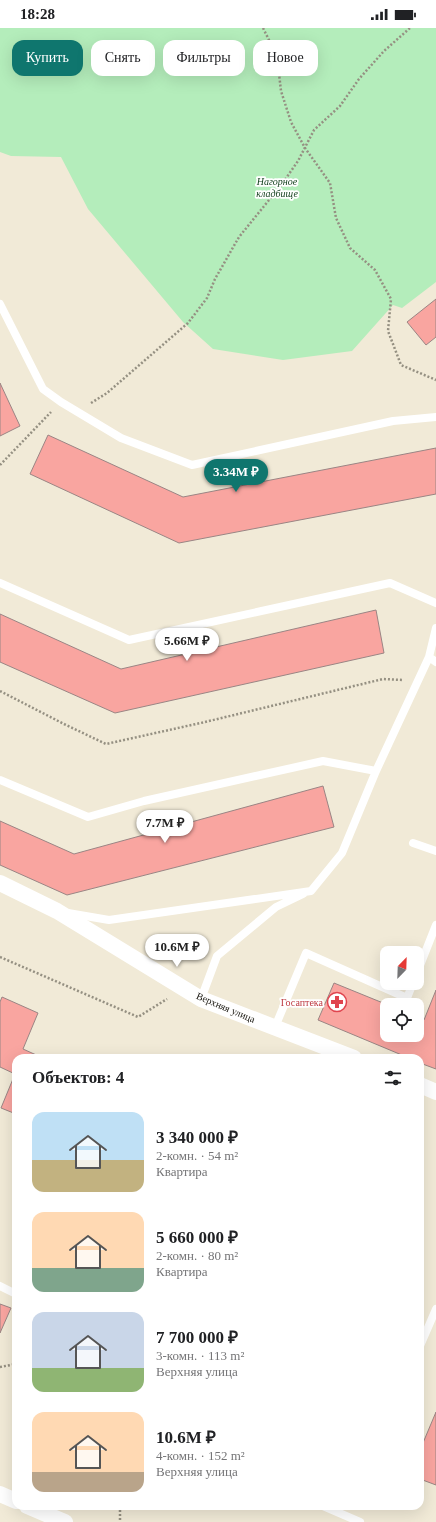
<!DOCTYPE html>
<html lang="ru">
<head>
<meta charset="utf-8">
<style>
	:root { --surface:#fff; --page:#f6f6f6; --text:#202124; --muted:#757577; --accent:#0f766e }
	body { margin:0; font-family:Georgia,serif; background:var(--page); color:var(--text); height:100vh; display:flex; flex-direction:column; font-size:15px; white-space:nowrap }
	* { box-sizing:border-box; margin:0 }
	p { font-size:13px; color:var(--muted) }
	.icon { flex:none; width:22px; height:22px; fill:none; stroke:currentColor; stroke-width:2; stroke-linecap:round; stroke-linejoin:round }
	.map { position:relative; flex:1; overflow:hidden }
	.sheet { position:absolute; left:12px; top:1026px; width:412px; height:456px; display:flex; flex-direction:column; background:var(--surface); border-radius:12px; box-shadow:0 4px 16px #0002 }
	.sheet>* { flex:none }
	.top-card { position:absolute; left:12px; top:12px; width:412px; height:36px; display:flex; gap:8px }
	.needle { width:26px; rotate:23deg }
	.tools { position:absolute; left:380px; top:918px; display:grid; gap:8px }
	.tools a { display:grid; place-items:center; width:44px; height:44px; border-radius:8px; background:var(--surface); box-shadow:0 4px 16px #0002; font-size:20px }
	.price { position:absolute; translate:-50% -34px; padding:0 9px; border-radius:14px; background:#fff; color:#222; font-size:13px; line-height:26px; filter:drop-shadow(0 1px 2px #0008) }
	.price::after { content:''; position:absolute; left:50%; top:24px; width:12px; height:9px; margin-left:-6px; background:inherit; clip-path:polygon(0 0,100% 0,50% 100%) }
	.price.on { background:var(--accent); color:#fff }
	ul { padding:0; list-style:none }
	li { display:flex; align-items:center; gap:12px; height:100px; padding:0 20px }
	li span { display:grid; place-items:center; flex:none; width:112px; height:80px; border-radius:12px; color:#555 }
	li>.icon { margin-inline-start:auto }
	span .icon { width:48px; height:48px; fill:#fffc; stroke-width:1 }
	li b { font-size:17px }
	h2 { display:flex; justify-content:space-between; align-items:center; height:48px; padding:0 20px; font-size:17px }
	.pill { padding:0 14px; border-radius:12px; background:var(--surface); box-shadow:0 4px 16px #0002; font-size:14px; line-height:36px }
	.pill.on { background:var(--accent); color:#fff }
	.status { display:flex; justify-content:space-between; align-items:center; height:28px; padding:0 20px; background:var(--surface); direction:ltr }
	.status svg { height:11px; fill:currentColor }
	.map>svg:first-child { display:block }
	.green { fill:#b4edbb }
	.building { fill:#f9a5a0; stroke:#9a8584 }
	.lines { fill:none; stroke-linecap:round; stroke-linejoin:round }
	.path { stroke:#959082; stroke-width:2.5; stroke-dasharray:2 2; stroke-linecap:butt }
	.lane { stroke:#fff; stroke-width:8 }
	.street { stroke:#fff; stroke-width:16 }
	.labels { text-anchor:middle; stroke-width:3.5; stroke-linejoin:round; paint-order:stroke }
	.park-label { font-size:10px; font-style:italic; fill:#0e3c18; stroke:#fff }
	.health-label { font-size:10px; fill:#be3a42; stroke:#fff; text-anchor:end }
	.street-label { font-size:10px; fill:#17150e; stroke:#fff }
</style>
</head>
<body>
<div class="status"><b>18:28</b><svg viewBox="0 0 49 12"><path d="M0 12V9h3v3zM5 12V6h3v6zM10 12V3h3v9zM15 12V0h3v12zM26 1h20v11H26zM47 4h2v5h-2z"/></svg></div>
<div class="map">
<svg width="436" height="1494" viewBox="0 0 436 1494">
	<rect width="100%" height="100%" fill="#f1ead7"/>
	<path class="green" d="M0,0H436V254L402,280L393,277L352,323L283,332L213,321L183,294L88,181L61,129L11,128L0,124Z"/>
	<path class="building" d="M436,271V309L426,317L407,294Z
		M0,355L20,398L0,408Z
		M48,407L183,469L436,420V466L179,515L30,446Z
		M376,582L384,625L115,685L0,634V586L121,641Z
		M323,758L334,799L67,867L0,837V793L74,826Z
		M334,955L388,977L387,1007H417V989L424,992L436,962V1041L420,1035V1030H409L318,992Z
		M2,969L38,985L23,1021L43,1030H16V1086L1,1080L15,1046L0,1039V974Z
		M0,1276L11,1280L0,1305Z
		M436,1384V1457L420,1451V1422Z"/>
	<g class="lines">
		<path class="path" d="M263,0L277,28L281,63L291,94L305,120L330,155L336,190L350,220L375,242L391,271L388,303L401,337L436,352
			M91,375L107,365L188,295L207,270L215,251L239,209L282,156L298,133L314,102L340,78L359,51L384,23L410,0
			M0,437L51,384
			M0,663L64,696L106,716L205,694L383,651L403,652
			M0,929L138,989L167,971
			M0,1339L16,1336
			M120,1478V1494"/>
		<path class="lane" d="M0,276L43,361L61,374L121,410L192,437L393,393L436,389
			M0,555L129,612L390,555L436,575
			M429,629L436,634
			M0,752L88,789L144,773L323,733L376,743
			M413,815L436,823
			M68,885L109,892L311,863L342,825L376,743L429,629L436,600
			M417,945L436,897
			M201,971L217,928L276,879L303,866
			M275,999L306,925L407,970L413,955
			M0,1258L16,1266
			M420,1318L436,1281
			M323,1478L360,1494"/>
		<path class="street" d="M0,855L57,883L201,971L354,1030
			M420,1057L436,1064
			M0,1466L16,1473
			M27,1478L65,1494"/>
	</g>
	<defs>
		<g id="pharmacy-ring" transform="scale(1)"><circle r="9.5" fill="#fff" stroke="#e0444e" stroke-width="1.5"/><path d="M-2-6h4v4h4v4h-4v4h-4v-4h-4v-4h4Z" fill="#e0444e"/></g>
	</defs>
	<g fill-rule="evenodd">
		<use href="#pharmacy-ring" x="337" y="974"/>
	</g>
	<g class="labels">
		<g class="park-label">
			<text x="277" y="157">Нагорное<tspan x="277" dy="12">кладбище</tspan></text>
		</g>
		<g class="health-label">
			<text x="323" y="978">Госаптека</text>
		</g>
		<g class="street-label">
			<text transform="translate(226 979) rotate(23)" y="4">Верхняя улица</text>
		</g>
	</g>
</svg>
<div class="tools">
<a><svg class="needle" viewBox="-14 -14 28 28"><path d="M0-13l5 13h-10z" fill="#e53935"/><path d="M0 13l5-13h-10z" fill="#757577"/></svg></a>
<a><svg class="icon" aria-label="locate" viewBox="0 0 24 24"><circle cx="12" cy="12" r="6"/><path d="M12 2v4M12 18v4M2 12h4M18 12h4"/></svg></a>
</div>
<b class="price on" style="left:236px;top:465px">3.34M ₽</b>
<b class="price" style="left:187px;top:634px">5.66M ₽</b>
<b class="price" style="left:165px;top:816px">7.7M ₽</b>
<b class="price" style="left:177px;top:940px">10.6M ₽</b>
<div class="top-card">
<a class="pill on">Купить</a>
<a class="pill">Снять</a>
<a class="pill">Фильтры</a>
<a class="pill">Новое</a>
</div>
<section class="sheet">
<h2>Объектов: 4<svg class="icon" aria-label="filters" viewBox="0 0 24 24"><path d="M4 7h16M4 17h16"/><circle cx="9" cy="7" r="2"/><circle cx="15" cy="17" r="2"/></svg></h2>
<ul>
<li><span style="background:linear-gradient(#bfe0f5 60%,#c2b280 0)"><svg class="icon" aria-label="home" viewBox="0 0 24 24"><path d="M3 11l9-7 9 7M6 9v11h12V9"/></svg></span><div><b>3 340 000 ₽</b><p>2-комн. · 54 m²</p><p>Квартира</p></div></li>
<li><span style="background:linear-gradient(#ffd9b3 70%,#7fa58c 0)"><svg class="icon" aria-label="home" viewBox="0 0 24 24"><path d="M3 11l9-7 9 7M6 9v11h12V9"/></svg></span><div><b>5 660 000 ₽</b><p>2-комн. · 80 m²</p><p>Квартира</p></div></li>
<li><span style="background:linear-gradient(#c9d6e8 70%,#8fb573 0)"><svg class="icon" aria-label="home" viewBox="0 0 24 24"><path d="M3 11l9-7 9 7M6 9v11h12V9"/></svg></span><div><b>7 700 000 ₽</b><p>3-комн. · 113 m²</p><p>Верхняя улица</p></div></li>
<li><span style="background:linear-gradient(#ffd9b3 75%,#b9a48a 0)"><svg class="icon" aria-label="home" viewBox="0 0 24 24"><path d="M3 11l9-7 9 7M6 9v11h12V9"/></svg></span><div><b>10.6M ₽</b><p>4-комн. · 152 m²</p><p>Верхняя улица</p></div></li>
</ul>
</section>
</div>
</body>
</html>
